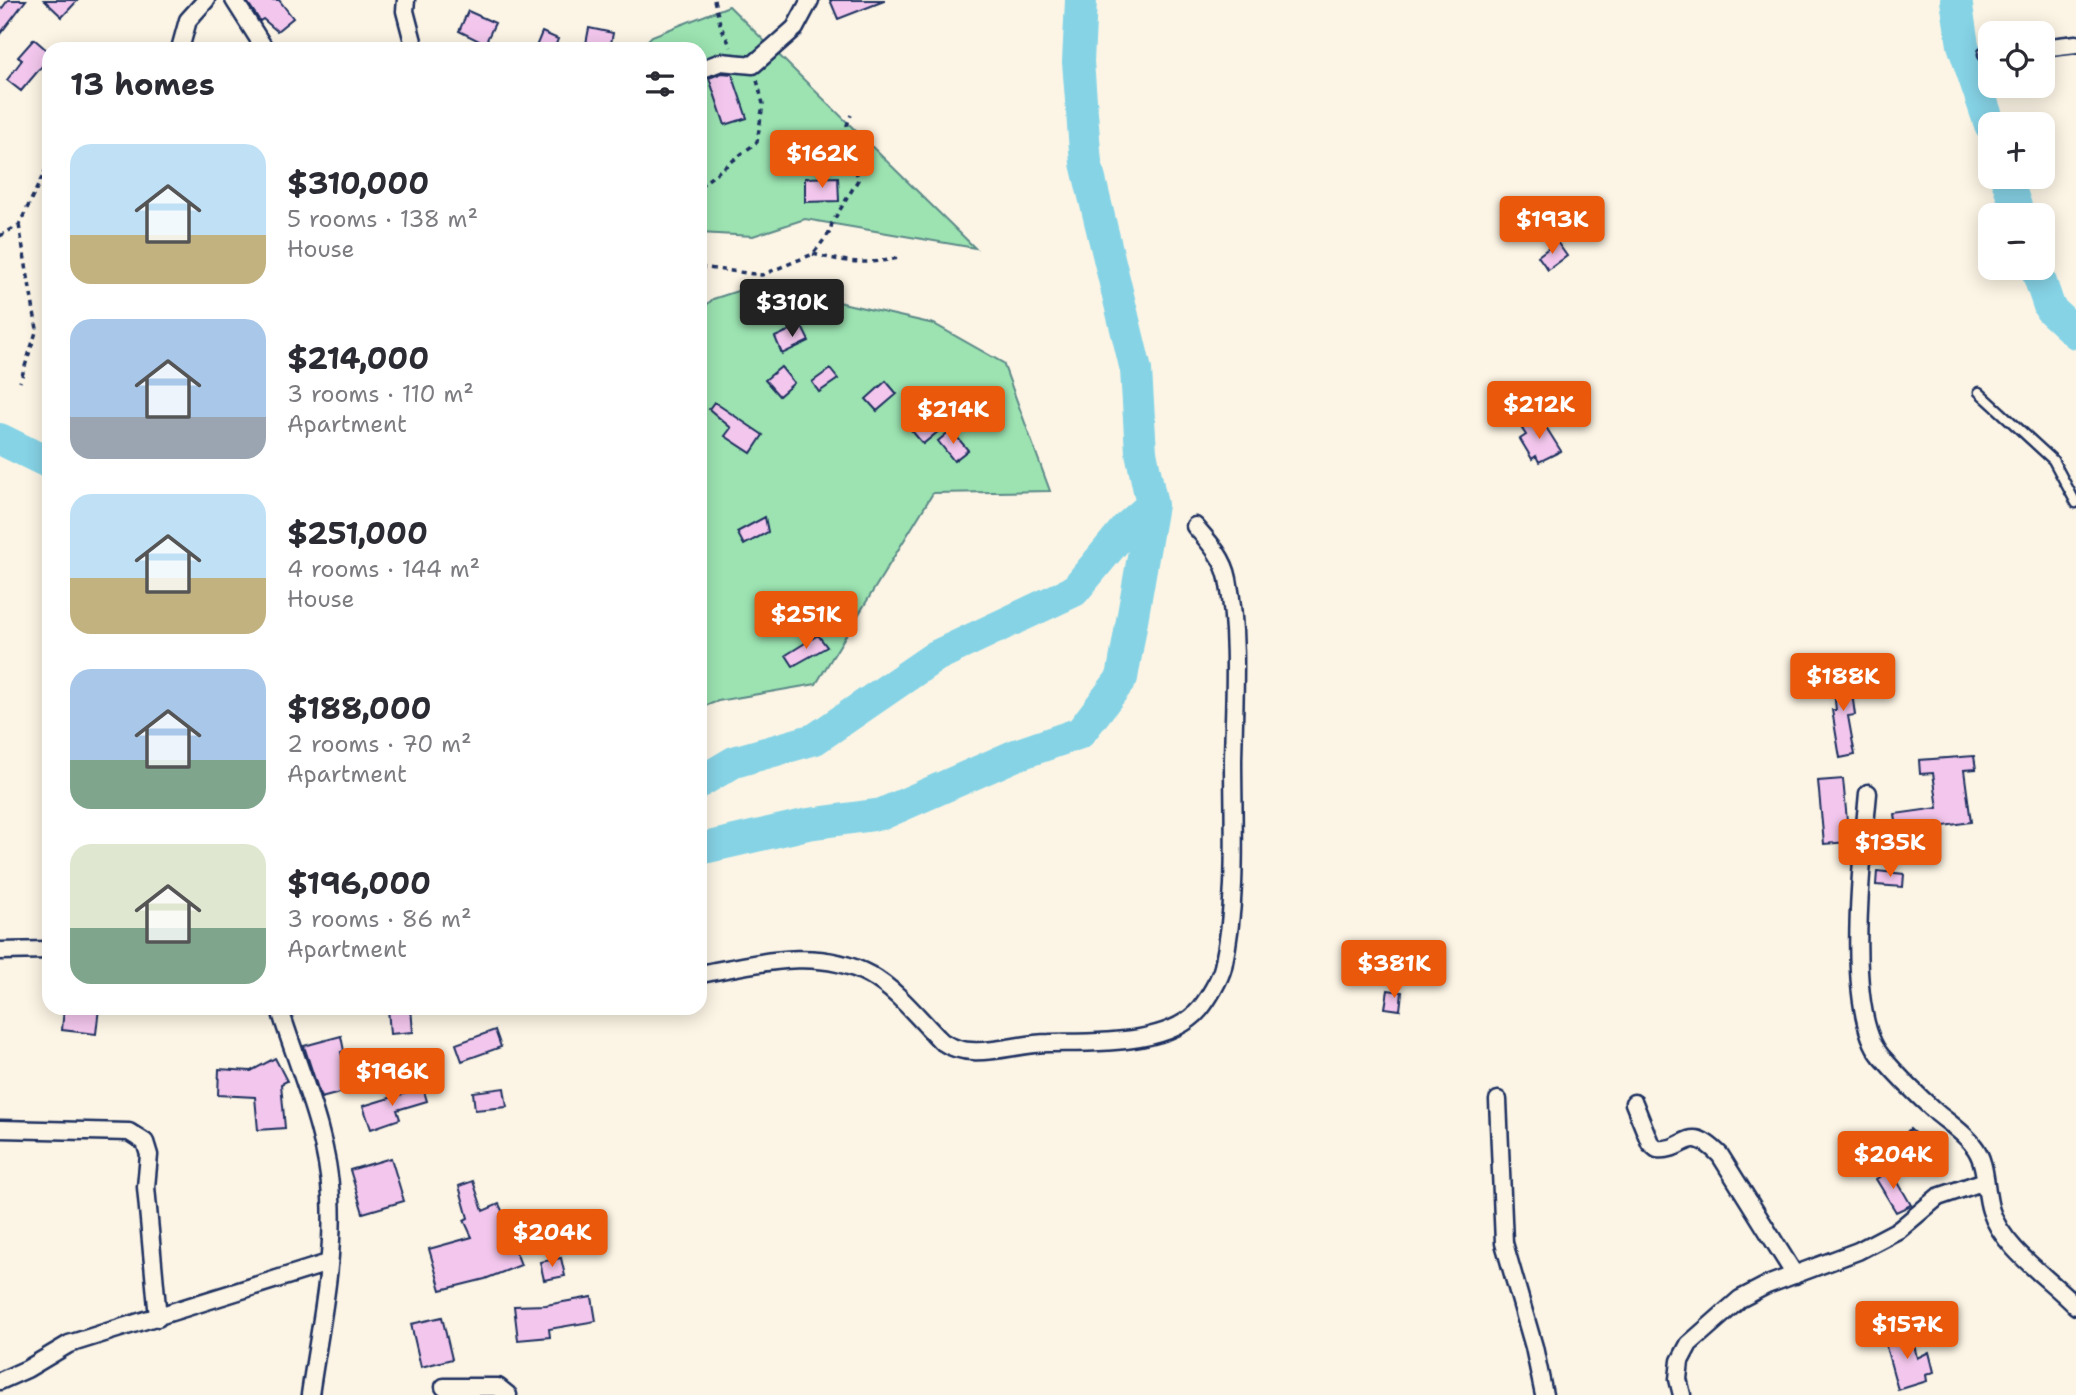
<!DOCTYPE html>
<html lang="en">
<head>
<meta charset="utf-8">
<style>
	:root { --surface:#fff; --page:#f7f7f7; --text:#2b2b33; --muted:#7c7c81; --accent:#ea580c }
	body { margin:0; font-family:"Shantell Sans",sans-serif; background:var(--page); color:var(--text); height:100vh; display:flex; flex-direction:column; font-size:26px; white-space:nowrap }
	* { box-sizing:border-box; margin:0 }
	p { font-size:23px; color:var(--muted) }
	.icon { flex:none; width:38px; height:38px; fill:none; stroke:currentColor; stroke-width:2; stroke-linecap:round; stroke-linejoin:round }
	.map { position:relative; flex:1; overflow:hidden }
	.sheet { position:absolute; left:42px; top:42px; width:665px; height:973px; display:flex; flex-direction:column; background:var(--surface); border-radius:21px; box-shadow:0 4px 18px #0003 }
	.sheet>* { flex:none }
	.buttons { position:absolute; left:1978px; top:21px; display:grid; gap:14px }
	.buttons a { display:grid; place-items:center; width:77px; height:77px; border-radius:14px; background:var(--surface); box-shadow:0 4px 18px #0003; font-size:35px }
	.price { position:absolute; translate:-50% -60px; padding:0 16px; border-radius:7px; background:var(--accent); color:#fff; font-size:23px; line-height:46px; filter:drop-shadow(0 2px 4px #0008) }
	.price::after { content:''; position:absolute; left:50%; top:42px; width:21px; height:16px; margin-left:-10px; background:inherit; clip-path:polygon(0 0,100% 0,50% 100%) }
	.price.active { background:#222; color:#fff }
	ul { padding:0; list-style:none }
	li { display:flex; align-items:center; gap:21px; height:175px; padding:0 28px }
	li span { display:grid; place-items:center; flex:none; width:196px; height:140px; border-radius:21px; color:#555 }
	li>.icon { margin-inline-start:auto }
	span .icon { width:84px; height:84px; fill:#fffc; stroke-width:1 }
	li b { font-size:30px }
	h2 { display:flex; justify-content:space-between; align-items:center; height:84px; padding:0 28px; font-size:30px }
	.map>svg:first-child { display:block }
	.green { fill:#9ce3b1; stroke:#5c8988; stroke-width:2 }
	.lines { fill:none; stroke-linecap:round; stroke-linejoin:round }
	.river { stroke:#86d3e6; stroke-width:32 }
	.building { fill:#f3c7ed; stroke:#1b2f5e; stroke-width:2 }
	.service-casing { stroke:#1b2f5e; stroke-width:13 }
	.minor-casing { stroke:#1b2f5e; stroke-width:21 }
	.path { stroke:#1b2f5e; stroke-width:3.5; stroke-dasharray:5 5; stroke-linecap:butt }
	.service { stroke:#fcf5e5; stroke-width:8 }
	.minor { stroke:#fcf5e5; stroke-width:16 }
</style>
</head>
<body>
<div class="map">
<svg width="2076" height="1395" viewBox="0 0 2076 1395">
	<rect width="100%" height="100%" fill="#fcf5e5"/>
	<filter id="ink" filterUnits="userSpaceOnUse"><feTurbulence type="fractalNoise" baseFrequency=".0143" numOctaves="2"/><feDisplacementMap in="SourceGraphic" scale="14" xChannelSelector="R" yChannelSelector="G"/><feConvolveMatrix kernelMatrix="1 2 1 2 8 2 1 2 1" color-interpolation-filters="sRGB"/></filter>
	<g filter="url(#ink)">
		<path class="green" d="M729,6L975,248L805,219L753,236L700,233V49H639L652,36Z
			M759,284L934,324L1003,363L1050,491L933,493L816,684L718,701L700,708V311L713,299Z"/>
		<g class="lines">
			<path class="river" d="M1956,0L1963,45L1990,125
				M2006,177L2019,215
				M2036,268L2050,309L2076,333
				M0,439L49,463
				M700,782L734,762L815,739L936,656L1074,591L1126,528L1152,505
				M700,849L808,824L882,814L1016,755L1080,733L1122,678L1152,505L1141,452L1136,370L1086,163L1078,62L1081,0"/>
		</g>
		<path class="building" d="M8,0H26L0,34V11Z
			M44,0H78L62,17Z
			M246,0H279L293,18L277,31L263,19L260,21Z
			M830,0H884V1L838,19Z
			M468,11L495,23L485,44L459,31Z
			M589,28L613,33L610,49H585Z
			M542,32L558,39L554,49H535Z
			M34,39L49,52V58L21,91L7,80L22,60L18,57Z
			M722,73L732,74L747,118L725,125L709,78Z
			M838,177L839,201L805,202V178Z
			M1557,242L1567,256L1548,270L1538,256Z
			M801,325L809,341L782,354L775,337Z
			M781,367L794,383L779,396L765,380Z
			M830,369L838,379L819,392L812,382Z
			M886,381L897,394L877,411L866,399Z
			M714,402L763,435L751,453L725,436L731,428L709,409Z
			M923,410L940,430L923,444L907,425Z
			M1539,416L1561,451L1539,462L1536,456L1532,459L1520,439L1526,435L1522,429Z
			M951,430L968,450L954,461L938,441Z
			M765,517L768,532L744,545L737,532Z
			M818,635L827,647L793,666L786,655Z
			M1849,671L1855,715L1848,716L1855,755L1840,758L1832,710H1836L1832,673Z
			M1974,756L1976,769L1964,770L1971,822L1924,829L1925,840L1899,844L1895,814L1938,808L1933,773L1920,774L1919,760Z
			M1843,779L1849,842L1824,844L1818,781Z
			M1877,871L1904,874L1903,887L1876,885Z
			M1388,990L1402,992L1400,1010L1385,1008Z
			M64,1008H99L96,1034L62,1030Z
			M388,1008H411L413,1032L390,1034Z
			M495,1030L501,1047L462,1061L456,1044Z
			M341,1036L344,1051L341,1052L351,1090L321,1098L304,1046Z
			M275,1058L287,1081L281,1084L285,1128L258,1130L255,1097L218,1095L219,1069L251,1071Z
			M423,1088L427,1101L397,1110L400,1119L371,1129L363,1106Z
			M504,1088L507,1107L475,1110L473,1092Z
			M1910,1129L1926,1144L1908,1162L1892,1147Z
			M391,1158L404,1201L363,1213L350,1170Z
			M1891,1170L1911,1205L1896,1212L1876,1179Z
			M473,1181L483,1211L499,1204L510,1228L507,1229L521,1265L485,1279L441,1290L429,1249L472,1237L464,1220L468,1218L459,1186Z
			M561,1258L565,1276L544,1280L540,1262Z
			M592,1297L596,1321L549,1329L550,1337L518,1340L514,1306L546,1305Z
			M442,1317L452,1359L421,1367L411,1324Z
			M1911,1331L1917,1358L1929,1352L1934,1372L1926,1375L1927,1381L1898,1390L1883,1336Z"/>
		<g class="lines">
			<g class="service-casing">
				<path id="service" d="M1979,392L2053,460L2076,503"/>
			</g>
			<g class="minor-casing">
				<path id="minor" d="M234,0L265,49
					M406,0L405,11L415,49
					M2042,48L2076,44
					M180,49L188,20L206,0
					M1987,54H1990
					M700,70L721,62L753,65L795,28L810,0
					M1868,793C1863,851 1843,1010 1881,1056C1898,1076 1918,1096 1937,1113C1949,1123 1964,1133 1973,1145C1988,1163 1984,1190 1991,1211C2003,1249 2049,1278 2076,1306
					M0,951L49,950
					M700,974C755,964 817,946 870,975C897,990 919,1019 941,1041C972,1063 1013,1043 1049,1043C1093,1042 1169,1046 1200,1009C1208,999 1220,979 1223,967C1238,900 1233,827 1233,760C1234,702 1239,636 1228,579C1224,558 1209,542 1195,526
					M286,1008L282,1016C301,1075 328,1136 331,1197C335,1262 319,1331 310,1395
					M1498,1100L1504,1243L1534,1347L1544,1395
					M1634,1103L1650,1143L1657,1149C1688,1152 1686,1121 1720,1155L1795,1275
					M0,1129L129,1132L145,1142L149,1155L146,1187L158,1318
					M0,1381L27,1369L69,1344L328,1263
					M444,1387H498L508,1395
					M1682,1395L1678,1379L1680,1361L1689,1344L1740,1299L1767,1285L1858,1251L1900,1229L1938,1197L1985,1181"/>
			</g>
			<path class="path" d="M714,0L721,27L731,47
				M700,186L757,142L763,104L757,80
				M19,225L37,329L20,382
				M0,236L19,225L49,163
				M813,254C843,262 868,265 898,258
				M700,267L762,275L813,254L830,232L832,223L858,180L847,125L851,115"/>
			<use href="#service" class="service"/>
			<use href="#minor" class="minor"/>
		</g>
	</g>
</svg>
<div class="buttons">
<a><svg class="icon" aria-label="locate" viewBox="0 0 24 24"><circle cx="12" cy="12" r="6"/><path d="M12 2v4M12 18v4M2 12h4M18 12h4"/></svg></a>
<a>+</a>
<a>−</a>
</div>
<b class="price" style="left:822px;top:190px">$162K</b>
<b class="price" style="left:1552px;top:256px">$193K</b>
<b class="price active" style="left:792px;top:339px">$310K</b>
<b class="price" style="left:1539px;top:441px">$212K</b>
<b class="price" style="left:953px;top:446px">$214K</b>
<b class="price" style="left:806px;top:651px">$251K</b>
<b class="price" style="left:1843px;top:713px">$188K</b>
<b class="price" style="left:1890px;top:879px">$135K</b>
<b class="price" style="left:1394px;top:1000px">$381K</b>
<b class="price" style="left:392px;top:1108px">$196K</b>
<b class="price" style="left:1893px;top:1191px">$204K</b>
<b class="price" style="left:552px;top:1269px">$204K</b>
<b class="price" style="left:1907px;top:1361px">$157K</b>
<section class="sheet">
<h2>13 homes<svg class="icon" aria-label="filters" viewBox="0 0 24 24"><path d="M4 7h16M4 17h16"/><circle cx="9" cy="7" r="2"/><circle cx="15" cy="17" r="2"/></svg></h2>
<ul>
<li><span style="background:linear-gradient(#bfe0f5 65%,#c2b280 0)"><svg class="icon" aria-label="home" viewBox="0 0 24 24"><path d="M3 11l9-7 9 7M6 9v11h12V9"/></svg></span><div><b>$310,000</b><p>5 rooms · 138 m²</p><p>House</p></div></li>
<li><span style="background:linear-gradient(#a9c7e8 70%,#9aa5b1 0)"><svg class="icon" aria-label="home" viewBox="0 0 24 24"><path d="M3 11l9-7 9 7M6 9v11h12V9"/></svg></span><div><b>$214,000</b><p>3 rooms · 110 m²</p><p>Apartment</p></div></li>
<li><span style="background:linear-gradient(#bfe0f5 60%,#c2b280 0)"><svg class="icon" aria-label="home" viewBox="0 0 24 24"><path d="M3 11l9-7 9 7M6 9v11h12V9"/></svg></span><div><b>$251,000</b><p>4 rooms · 144 m²</p><p>House</p></div></li>
<li><span style="background:linear-gradient(#a9c7e8 65%,#7fa58c 0)"><svg class="icon" aria-label="home" viewBox="0 0 24 24"><path d="M3 11l9-7 9 7M6 9v11h12V9"/></svg></span><div><b>$188,000</b><p>2 rooms · 70 m²</p><p>Apartment</p></div></li>
<li><span style="background:linear-gradient(#dfe7d0 60%,#7fa58c 0)"><svg class="icon" aria-label="home" viewBox="0 0 24 24"><path d="M3 11l9-7 9 7M6 9v11h12V9"/></svg></span><div><b>$196,000</b><p>3 rooms · 86 m²</p><p>Apartment</p></div></li>
</ul>
</section>
</div>
</body>
</html>
